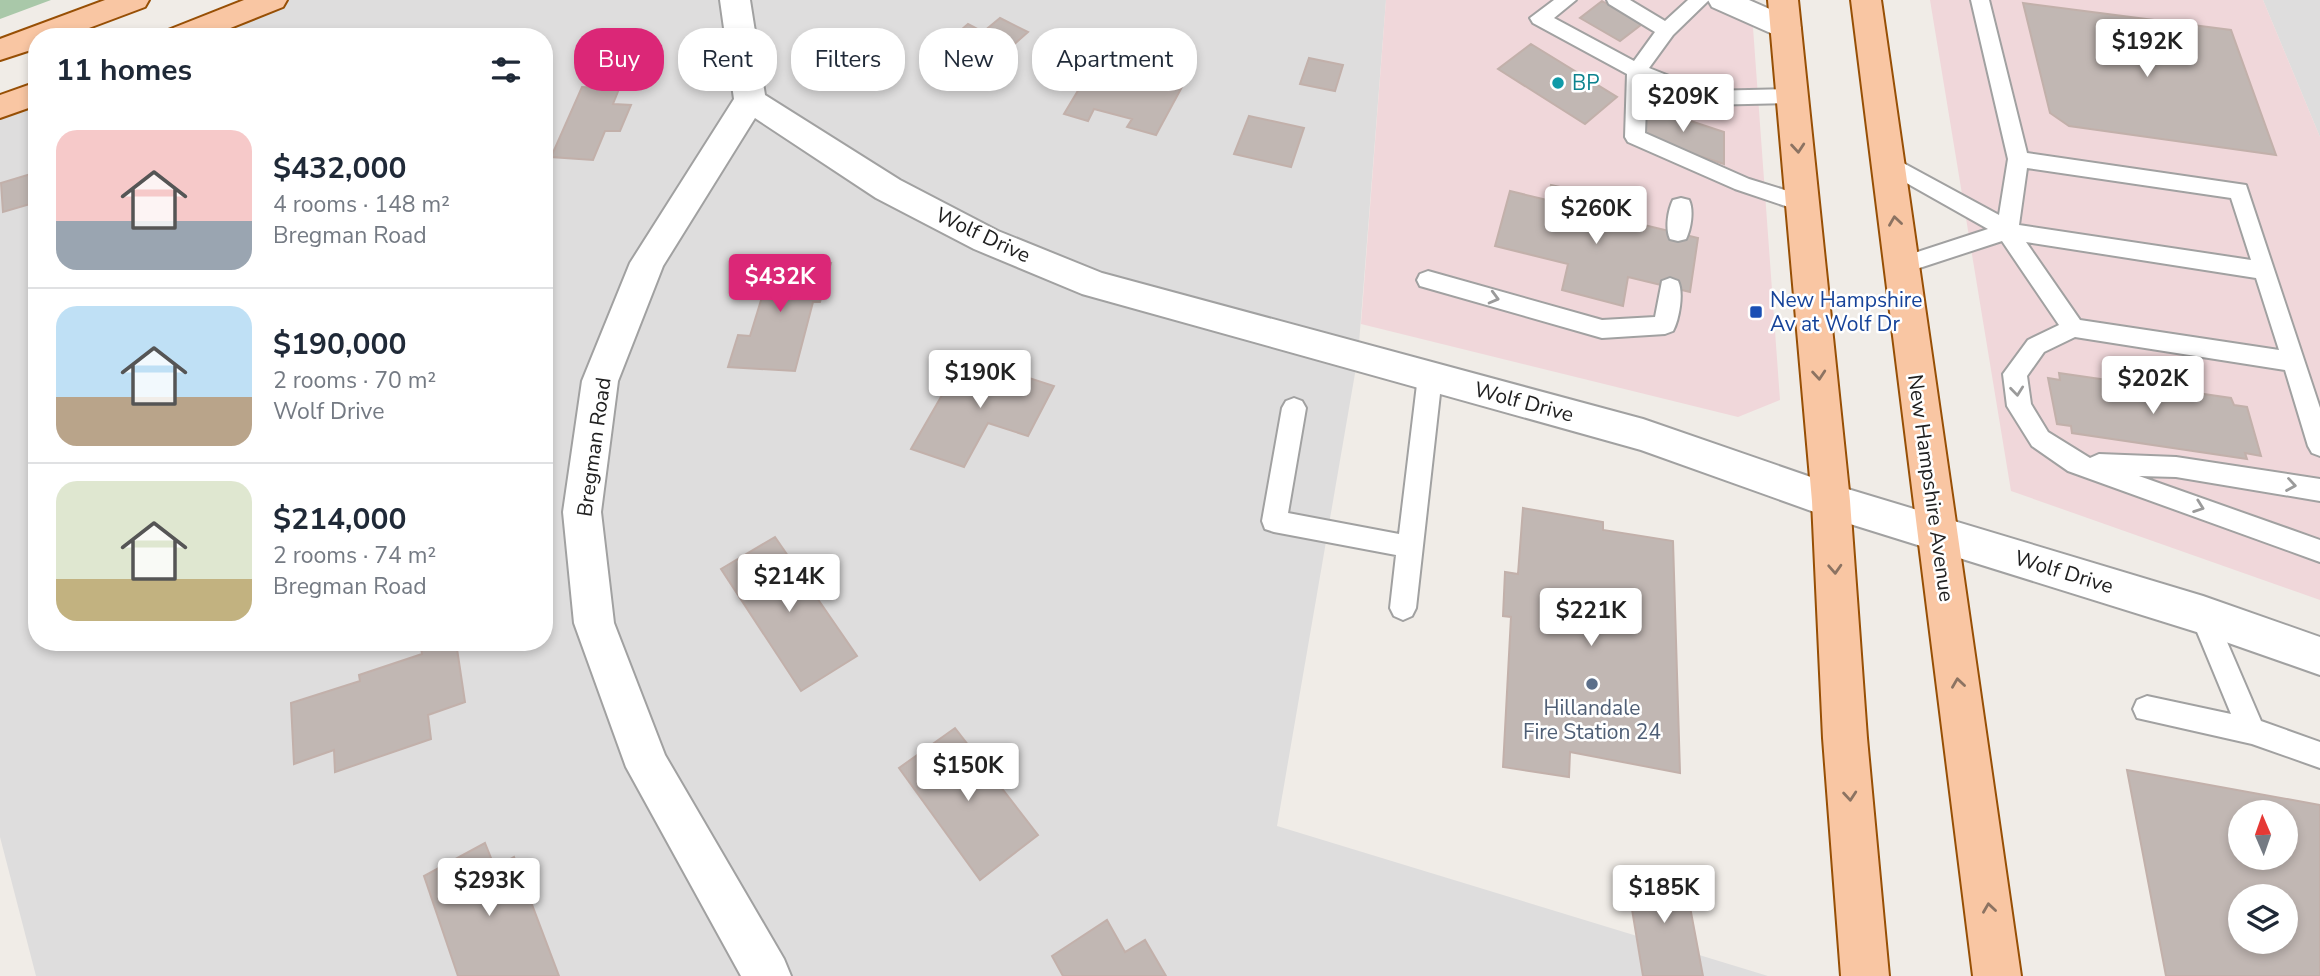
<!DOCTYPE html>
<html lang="en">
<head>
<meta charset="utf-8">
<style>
	:root { --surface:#fff; --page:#f2f2f3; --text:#1f2937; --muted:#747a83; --line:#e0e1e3; --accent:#db2777 }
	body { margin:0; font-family:"Nunito Sans",sans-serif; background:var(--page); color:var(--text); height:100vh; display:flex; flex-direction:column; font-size:26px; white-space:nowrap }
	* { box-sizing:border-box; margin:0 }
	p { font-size:23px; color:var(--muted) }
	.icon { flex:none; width:38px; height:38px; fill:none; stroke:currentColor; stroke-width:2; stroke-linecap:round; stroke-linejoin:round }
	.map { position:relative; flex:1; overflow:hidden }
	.sheet { position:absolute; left:28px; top:28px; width:525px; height:623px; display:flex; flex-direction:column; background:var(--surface); border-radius:28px; box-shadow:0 4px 10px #0003 }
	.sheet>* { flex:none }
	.top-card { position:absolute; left:574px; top:28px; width:665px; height:63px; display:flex; gap:14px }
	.needle { width:46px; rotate:358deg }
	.tools { position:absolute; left:2228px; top:800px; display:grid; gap:14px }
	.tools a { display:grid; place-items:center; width:70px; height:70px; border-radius:50%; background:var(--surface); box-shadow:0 4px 10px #0003; font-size:35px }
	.price { position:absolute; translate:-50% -60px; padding:0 16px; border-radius:7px; background:#fff; color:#222; font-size:23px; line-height:46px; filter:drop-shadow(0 2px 4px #0008) }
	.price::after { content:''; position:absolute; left:50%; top:42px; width:21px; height:16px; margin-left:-10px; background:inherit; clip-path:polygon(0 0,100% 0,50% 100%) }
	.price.on { background:var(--accent); color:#fff }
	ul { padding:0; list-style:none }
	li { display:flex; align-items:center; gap:21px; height:175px; padding:0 28px }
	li+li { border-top:2px solid var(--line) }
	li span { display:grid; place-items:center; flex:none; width:196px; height:140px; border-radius:21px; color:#555 }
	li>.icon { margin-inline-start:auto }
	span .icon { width:84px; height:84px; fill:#fffc; stroke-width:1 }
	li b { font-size:30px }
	h2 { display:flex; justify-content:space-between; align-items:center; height:84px; padding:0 28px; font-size:30px }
	.tag { padding:0 24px; border-radius:28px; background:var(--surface); box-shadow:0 4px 10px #0003; font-size:24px; line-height:63px }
	.tag.on { background:var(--accent); color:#fff }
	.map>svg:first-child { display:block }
	.residential { fill:#dedddd }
	.commercial { fill:#f0d7da }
	.cemetery { fill:#a9c8a9 }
	.building { fill:#c1b7b3; stroke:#c2b0aa; stroke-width:2; fill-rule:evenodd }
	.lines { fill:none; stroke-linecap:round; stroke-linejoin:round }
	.service-casing { stroke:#a1a1a1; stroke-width:4 }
	.minor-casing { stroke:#a1a1a1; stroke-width:4 }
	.primary-casing { stroke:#974f05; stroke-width:4 }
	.service { fill:#fff; fill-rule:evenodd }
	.minor { fill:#fff; fill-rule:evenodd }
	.primary { fill:#f9c6a3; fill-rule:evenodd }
	.oneway { stroke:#8c7362 }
	.oneway2 { stroke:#9b9b9b }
	.culture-dot { fill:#0f9aa8; stroke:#fff; stroke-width:2.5 }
	.transit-dot { fill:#1a4fb4; stroke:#fff; stroke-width:2.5 }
	.service-dot { fill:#5c6f8a; stroke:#fff; stroke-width:2.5 }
	.labels { text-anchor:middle; stroke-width:5; stroke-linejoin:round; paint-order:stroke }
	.culture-label { font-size:21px; fill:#0d838f; stroke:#fff; text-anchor:start }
	.street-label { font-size:21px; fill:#202020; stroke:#fff }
	.transit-label { font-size:21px; fill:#164399; stroke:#fff; text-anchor:start }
	.service-label { font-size:21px; fill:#4e5e75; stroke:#fff }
</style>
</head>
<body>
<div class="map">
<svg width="2320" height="976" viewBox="0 0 2320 976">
	<rect width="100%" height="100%" fill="#f0ece7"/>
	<path class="residential" d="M272,0H1386L1358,356L1277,826L1768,976H36L0,837V107L37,93V642H544V37H179Z
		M2263,0H2320V137Z"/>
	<path class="commercial" d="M1386,0H1751L1780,400L1738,417L1361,324Z
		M1930,0H2263L2320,137V600L2011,491Z"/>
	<path class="cemetery" d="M0,0H51L0,19Z"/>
	<path class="building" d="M1602,1L1642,24L1620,41L1580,18Z
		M2023,3L2231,30L2276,155L2069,126L2050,113Z
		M1000,18L1028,32L976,78L932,55L968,24L983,32Z
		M1531,44L1617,97L1585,124L1498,69Z
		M1309,58L1343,65L1335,91L1300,84Z
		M1094,64L1182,87L1156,135L1127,127L1132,119L1094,109L1088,121L1064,114Z
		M582,87L619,89L613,104L631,105L620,131H605L593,160L551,157Z
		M1642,105L1724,132V164L1642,137Z
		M1249,116L1304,128L1291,167L1234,154Z
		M37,172V202L3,212L1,183Z
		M1551,185L1582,192L1578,209L1698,238L1690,292L1628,277L1623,306L1562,290L1568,264L1495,246L1510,191L1547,200Z
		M761,259L831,263L820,302H813L795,371L728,367L738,335L750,336L762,297L750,296Z
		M964,357L1054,386L1028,436L988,423L964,467L911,449Z
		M2059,373L2231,398L2234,405L2247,407L2261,456L2245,453L2247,459L2072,433L2071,426L2057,424L2048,378L2060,380Z
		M1523,508L1603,522V530L1673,541L1680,773L1570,752L1569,777L1503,767L1511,617L1503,616L1505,572L1518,574Z
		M775,537L857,656L801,691L721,569Z
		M420,642H456L465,702L428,715L431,739L335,772L334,750L294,764L291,703L360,681L359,675L422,654Z
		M955,728L1038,835L980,880L899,768Z
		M2127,770L2320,805V976H2166ZM2240,812H2286V858H2240ZM2240,896H2286V942H2240Z
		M485,843L495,868L514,857L559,976H458L424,876Z
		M1626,873L1684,875L1703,976H1643Z
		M1107,920L1125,952L1145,940L1166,976H1063L1052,956Z"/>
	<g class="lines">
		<g class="service-casing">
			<path id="service" d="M1554,0H1576L1554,18L1634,61L1655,32L1609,4L1607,0H1630L1665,21L1688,0H1709L1673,35L1649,68L1707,91L1792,89L1799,91L1802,96L1799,101L1792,103L1705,105L1647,82L1645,133L1749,179L1811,198L1814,204L1811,210L1803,212L1735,189L1628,142L1625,137L1627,74L1533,23L1530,18Z
				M1971,0H1989L2027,153L2246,185L2320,408V456L2312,453L2308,446L2285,370L2075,337L2044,352L2027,376L2031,404L2048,432L2090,458L2099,454L2176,457L2320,479V501L2176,477L2139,476L2320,540V562L2068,471L2032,446L2007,406L2003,374L2028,340L2059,325L2002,241L1901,274L1893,272L1890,266L1893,260L1988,229L1880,168L1877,163L1880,158L1887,155L1894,158L1999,215L2008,159ZM2027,168L2231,198L2251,260L2019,225ZM2026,242L2256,278L2279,350L2080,320Z
				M1681,198L1689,200C1694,210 1691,229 1686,239L1678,241L1670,239C1665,229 1668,210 1673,200Z
				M1428,271L1602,320L1655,317L1662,281L1670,278L1678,281C1684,293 1679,320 1673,331L1665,334L1602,338L1420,286L1417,280L1420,274Z
				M1430,367L1438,369L1442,376L1416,608L1412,616L1403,620L1394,616L1390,608L1396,555L1274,532L1265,529L1262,521L1282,408L1286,401L1294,398L1302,401L1306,408L1288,513L1399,534L1418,376L1422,369Z
				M2203,603L2212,607L2261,721L2320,742V768L2252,744L2137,718L2133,709L2137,700L2147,696L2231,714L2190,615L2194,607Z"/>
		</g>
		<g class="minor-casing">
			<path id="minor" d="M720,0H750L765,95L900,180L998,231L1102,273L1643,419L1831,484L2203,596L2320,637V675L2203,634L1831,518L1641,450L1082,294L974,249L876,198L755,118L663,266L618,381L601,512L614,623L665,755L784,959L791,976H741L626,767L574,623L563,512L582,381L630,263L734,99Z
				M1708,0H1749L1797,21L1801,28L1797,35L1786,38L1775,35L1712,7Z"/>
		</g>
		<g class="primary-casing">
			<path id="primary" d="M105,0H149L145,7L65,37H37V48L0,60V39Z
				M244,0H287L283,7L208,37H164L168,30Z
				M1768,0H1798L1850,501L1867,738L1889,976H1841L1823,738L1812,501Z
				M1851,0H1881L2021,976H1973Z
				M37,82V105L0,118V95Z"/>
		</g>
		<use href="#service" class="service"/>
		<use href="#minor" class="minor"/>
		<use href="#primary" class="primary"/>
	</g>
	<defs><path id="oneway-chevron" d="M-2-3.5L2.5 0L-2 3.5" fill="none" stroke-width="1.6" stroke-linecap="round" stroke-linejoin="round" transform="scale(1.75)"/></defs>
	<g class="oneway">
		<use href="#oneway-chevron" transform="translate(1798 148) rotate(85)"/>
		<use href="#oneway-chevron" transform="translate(1895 221) rotate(-98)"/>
		<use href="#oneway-chevron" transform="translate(1819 375) rotate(85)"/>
		<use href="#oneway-chevron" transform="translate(1835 569) rotate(87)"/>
		<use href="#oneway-chevron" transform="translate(1958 683) rotate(-98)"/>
		<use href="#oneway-chevron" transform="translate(1850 796) rotate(85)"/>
		<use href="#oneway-chevron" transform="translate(1989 908) rotate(-98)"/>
	</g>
	<g class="oneway2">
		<use href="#oneway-chevron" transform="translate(1494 298) rotate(15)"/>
		<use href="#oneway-chevron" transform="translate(2017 391) rotate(84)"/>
		<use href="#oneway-chevron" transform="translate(2291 485) rotate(9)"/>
		<use href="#oneway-chevron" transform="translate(2199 507) rotate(20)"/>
	</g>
	<circle class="culture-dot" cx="1558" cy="83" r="7"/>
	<rect class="transit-dot" x="1749" y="305" width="14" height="14" rx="3.5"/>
	<circle class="service-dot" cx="1592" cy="684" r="7"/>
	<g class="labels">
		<g class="culture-label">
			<text x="1572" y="90">BP</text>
		</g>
		<g class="street-label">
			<text transform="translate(983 235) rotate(25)" y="7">Wolf Drive</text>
			<text transform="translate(1524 402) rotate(15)" y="7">Wolf Drive</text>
			<text transform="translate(594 447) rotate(-82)" y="7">Bregman Road</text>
			<text transform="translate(1931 488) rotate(82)" y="7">New Hampshire Avenue</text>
			<text transform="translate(2064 572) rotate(17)" y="7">Wolf Drive</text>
		</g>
		<g class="transit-label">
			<text x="1770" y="307">New Hampshire<tspan x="1770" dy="24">Av at Wolf Dr</tspan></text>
		</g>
		<g class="service-label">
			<text x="1592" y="715">Hillandale<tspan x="1592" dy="24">Fire Station 24</tspan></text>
		</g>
	</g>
</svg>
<div class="tools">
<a><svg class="needle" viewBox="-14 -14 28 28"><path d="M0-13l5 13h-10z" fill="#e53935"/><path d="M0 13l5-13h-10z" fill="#747a83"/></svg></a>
<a><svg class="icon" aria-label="layers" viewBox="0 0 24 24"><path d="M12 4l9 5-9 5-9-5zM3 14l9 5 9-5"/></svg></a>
</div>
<b class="price" style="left:2147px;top:79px">$192K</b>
<b class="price" style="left:1683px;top:134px">$209K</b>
<b class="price" style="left:1596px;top:246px">$260K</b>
<b class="price on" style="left:780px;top:314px">$432K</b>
<b class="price" style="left:980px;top:410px">$190K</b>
<b class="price" style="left:2153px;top:416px">$202K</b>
<b class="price" style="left:789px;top:614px">$214K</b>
<b class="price" style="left:1591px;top:648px">$221K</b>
<b class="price" style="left:968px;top:803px">$150K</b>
<b class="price" style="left:489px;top:918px">$293K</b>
<b class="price" style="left:1664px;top:925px">$185K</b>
<div class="top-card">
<a class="tag on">Buy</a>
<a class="tag">Rent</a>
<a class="tag">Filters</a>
<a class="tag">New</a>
<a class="tag">Apartment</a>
</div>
<section class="sheet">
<h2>11 homes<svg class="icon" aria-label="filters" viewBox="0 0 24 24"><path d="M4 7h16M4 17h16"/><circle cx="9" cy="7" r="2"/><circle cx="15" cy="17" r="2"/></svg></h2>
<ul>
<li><span style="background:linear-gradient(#f6c9c9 65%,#9aa5b1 0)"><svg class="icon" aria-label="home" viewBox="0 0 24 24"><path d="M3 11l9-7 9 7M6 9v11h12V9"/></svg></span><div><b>$432,000</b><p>4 rooms · 148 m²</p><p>Bregman Road</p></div></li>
<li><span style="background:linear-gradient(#bfe0f5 65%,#b9a48a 0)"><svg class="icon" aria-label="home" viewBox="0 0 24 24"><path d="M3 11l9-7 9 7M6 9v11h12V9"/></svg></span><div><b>$190,000</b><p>2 rooms · 70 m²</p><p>Wolf Drive</p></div></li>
<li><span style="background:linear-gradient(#dfe7d0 70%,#c2b280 0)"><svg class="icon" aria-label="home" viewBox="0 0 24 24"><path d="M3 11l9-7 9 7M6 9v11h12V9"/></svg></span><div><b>$214,000</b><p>2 rooms · 74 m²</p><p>Bregman Road</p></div></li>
</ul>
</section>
</div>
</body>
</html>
